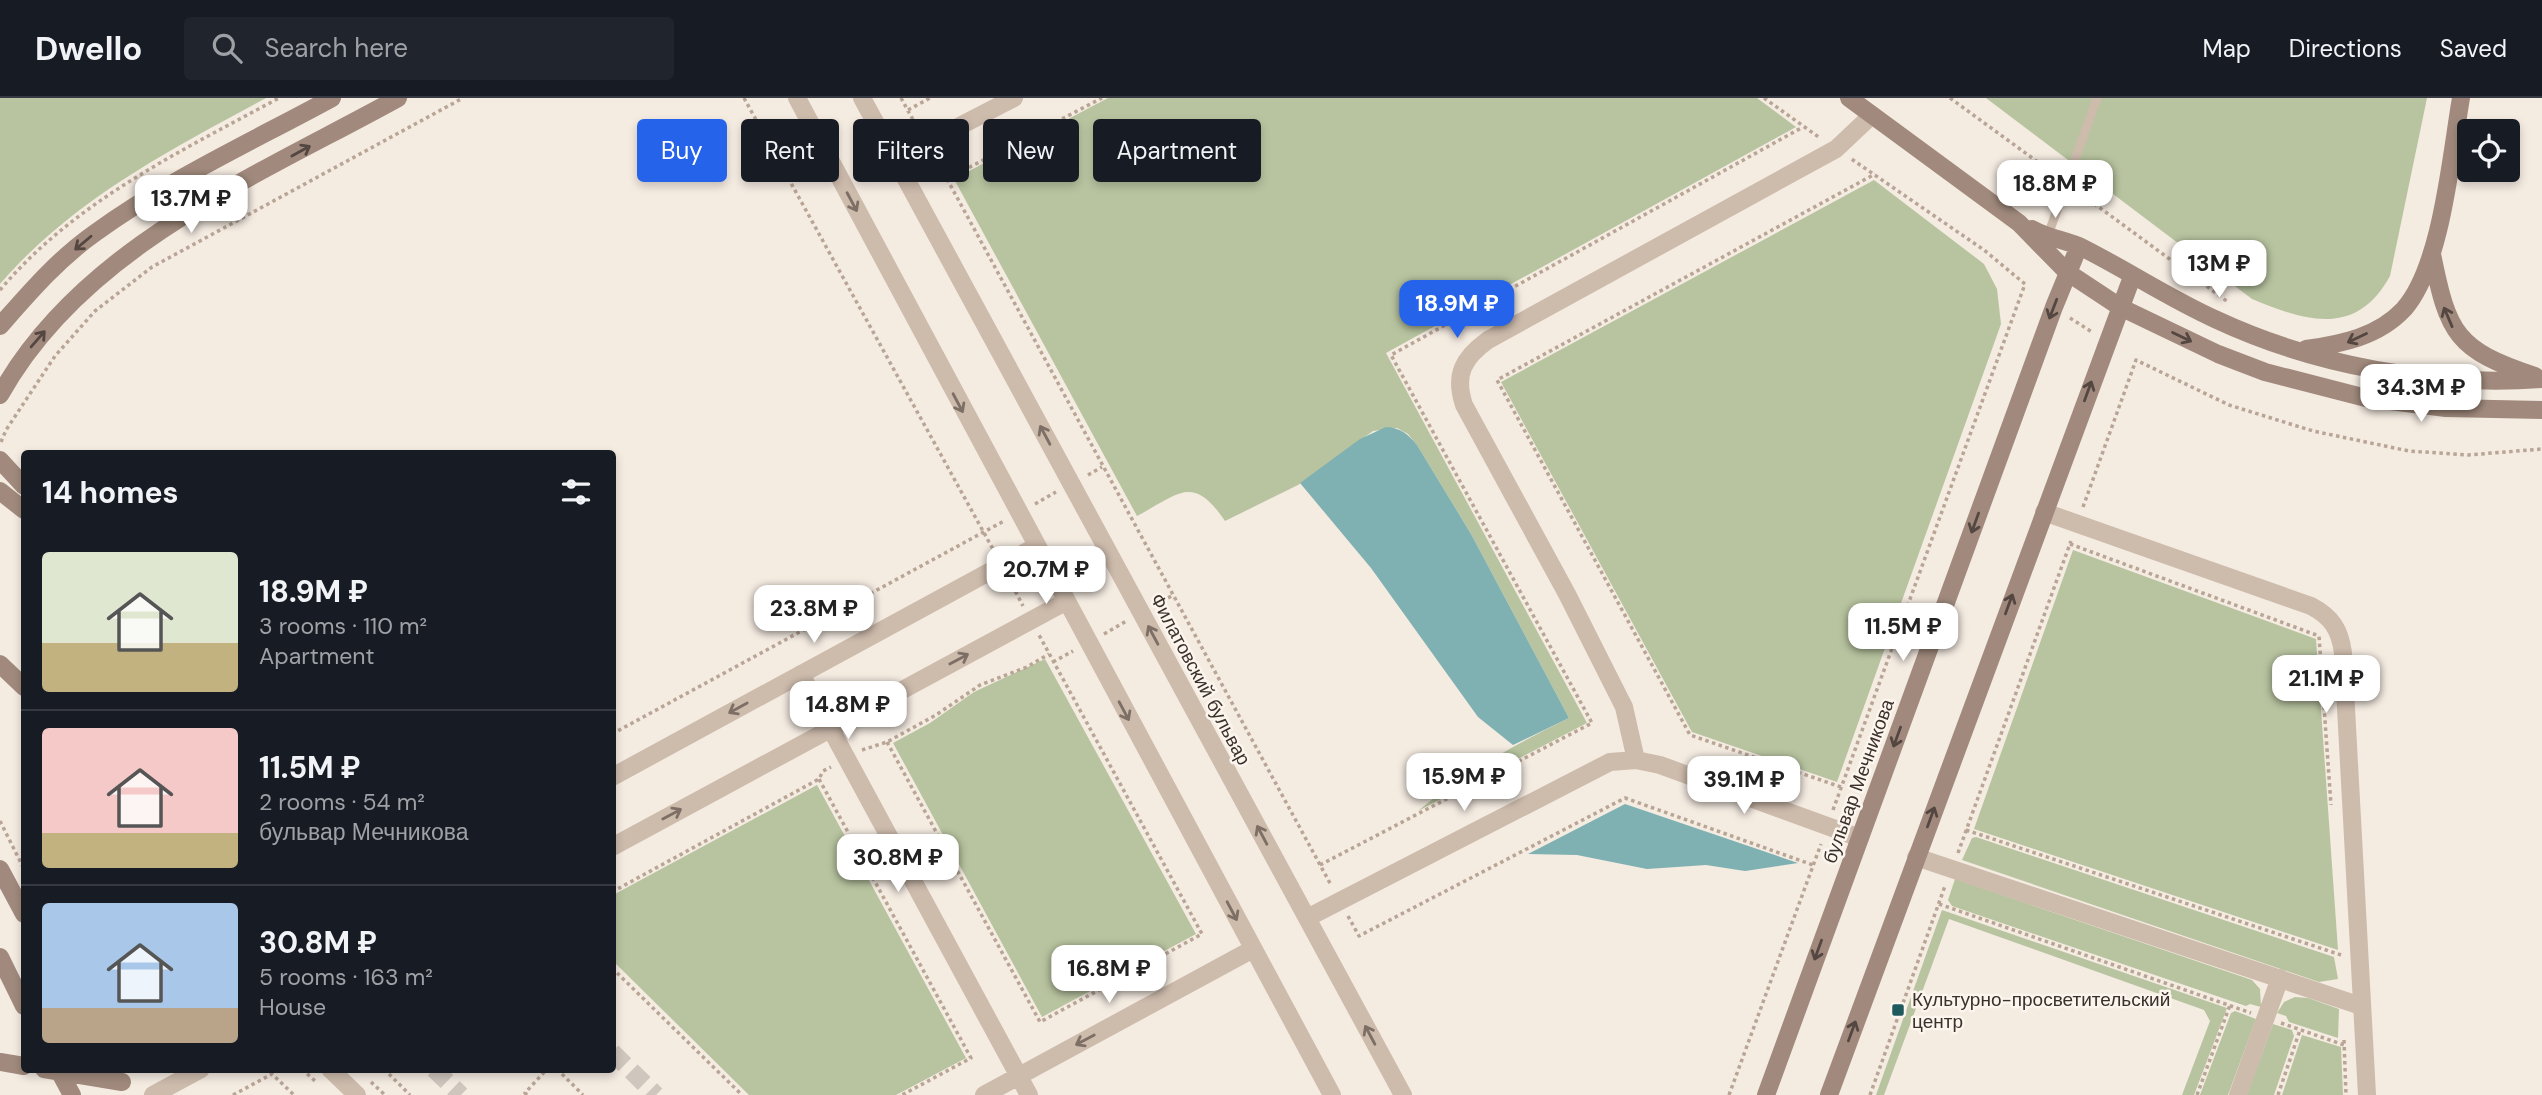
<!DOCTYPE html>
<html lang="en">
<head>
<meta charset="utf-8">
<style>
	:root { --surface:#171b24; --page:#20242c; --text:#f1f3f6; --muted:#9ea1a6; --line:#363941; --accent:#2563eb }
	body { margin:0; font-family:"DM Sans",sans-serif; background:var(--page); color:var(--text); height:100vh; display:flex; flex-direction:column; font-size:26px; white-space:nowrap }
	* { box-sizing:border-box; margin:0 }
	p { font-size:23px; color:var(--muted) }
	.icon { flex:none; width:38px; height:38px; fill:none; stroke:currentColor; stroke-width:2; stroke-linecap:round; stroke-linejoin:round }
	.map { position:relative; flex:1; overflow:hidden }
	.sheet { position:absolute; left:21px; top:352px; width:595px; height:623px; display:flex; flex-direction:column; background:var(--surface); border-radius:7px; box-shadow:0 4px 10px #0003 }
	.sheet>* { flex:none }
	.banner { position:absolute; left:637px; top:21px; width:665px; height:63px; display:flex; gap:14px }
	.controls { position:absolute; left:2457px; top:21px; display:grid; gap:14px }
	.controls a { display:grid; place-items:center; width:63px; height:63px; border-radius:7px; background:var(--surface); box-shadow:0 4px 10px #0003; font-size:35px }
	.price { position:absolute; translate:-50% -60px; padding:0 16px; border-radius:14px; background:#fff; color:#222; font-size:23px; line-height:46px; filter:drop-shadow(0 2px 4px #0008) }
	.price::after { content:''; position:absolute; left:50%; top:42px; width:21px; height:16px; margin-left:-10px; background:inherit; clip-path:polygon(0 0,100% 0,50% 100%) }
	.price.active { background:var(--accent); color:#fff }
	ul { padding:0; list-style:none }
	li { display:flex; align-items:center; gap:21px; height:175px; padding:0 21px }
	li+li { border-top:2px solid var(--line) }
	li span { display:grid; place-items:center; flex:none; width:196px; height:140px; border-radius:7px; color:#555 }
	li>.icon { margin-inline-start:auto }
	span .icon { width:84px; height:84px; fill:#fffc; stroke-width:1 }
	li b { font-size:30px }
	h2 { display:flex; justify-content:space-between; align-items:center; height:84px; padding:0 21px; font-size:30px }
	.pill { padding:0 24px; border-radius:7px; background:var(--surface); box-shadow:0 4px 10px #0003; font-size:24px; line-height:63px }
	.pill.active { background:var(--accent); color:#fff }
	header { display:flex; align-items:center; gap:42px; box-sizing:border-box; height:98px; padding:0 35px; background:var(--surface); border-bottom:2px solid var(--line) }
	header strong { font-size:33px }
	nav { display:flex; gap:38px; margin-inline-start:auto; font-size:24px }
	.search { width:490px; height:63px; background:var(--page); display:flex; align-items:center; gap:18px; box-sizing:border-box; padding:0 24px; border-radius:7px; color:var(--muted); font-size:26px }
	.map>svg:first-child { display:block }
	.green { fill:#b8c4a0 }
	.water { fill:#7fb0b2 }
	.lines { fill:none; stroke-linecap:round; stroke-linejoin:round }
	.secondary-tunnel { stroke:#cfc6bd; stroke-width:18; stroke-dasharray:18 9; stroke-linecap:butt }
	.path { stroke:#b9a596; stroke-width:3.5; stroke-dasharray:3.5 3.5; stroke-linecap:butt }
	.lane { stroke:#cdbbac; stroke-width:9 }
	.street { stroke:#cdbbac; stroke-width:18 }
	.secondary { stroke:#a18a7d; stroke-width:18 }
	.oneway { stroke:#544640 }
	.oneway2 { stroke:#7d6f65 }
	.poi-dot { fill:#1f5a5e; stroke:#fbf5ee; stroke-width:2.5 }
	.labels { text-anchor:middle; stroke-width:5; stroke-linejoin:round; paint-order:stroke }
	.street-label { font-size:19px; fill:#3b302b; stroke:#fbf5ee }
	.poi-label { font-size:19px; fill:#3b302b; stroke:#fbf5ee; text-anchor:start }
</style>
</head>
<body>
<header>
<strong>Dwello</strong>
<div class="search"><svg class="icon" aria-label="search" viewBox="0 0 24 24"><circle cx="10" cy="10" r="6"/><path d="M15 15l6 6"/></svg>Search here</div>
<nav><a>Map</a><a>Directions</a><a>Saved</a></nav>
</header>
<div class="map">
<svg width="2542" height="997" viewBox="0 0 2542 997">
	<rect width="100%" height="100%" fill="#f4ebe1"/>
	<path class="green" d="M0,0H266C170,52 72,102 0,186Z
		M1108,0H1757L1796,29L1386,255L1587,625L1418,713C1463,675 1516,646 1569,620L1471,436L1417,347L1408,336L1397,330L1373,333L1298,387L1225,423C1193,376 1180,395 1137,418L954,81Z
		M1986,0H2427L2390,178C2356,240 2305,223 2252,201Z
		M1874,82L1984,166L1997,191L2001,226L1837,684L1692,634L1501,284Z
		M2073,452L2316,541L2338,852L1974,731Z
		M1045,561L1196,836L1042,919L893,645L930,625L974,594Z
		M817,687L966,960L896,997H749L613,863V797Z
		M1976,739L2334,859L2338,881L2319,884L1962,762L1972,740Z
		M1955,781L2252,882L2260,891L2261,909L2250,906L2246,908L1952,808L1948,802Z
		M1942,812L2227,910L2194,997H2182L2210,923L2204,912L1949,821L1884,997H1876Z
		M2295,899L2308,900L2339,911L2338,940L2289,924L2286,918L2277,915L2284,904Z
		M2235,913L2256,921L2228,997H2200L2231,915Z
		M2273,926L2292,932L2294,938L2274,997H2247Z
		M2302,937L2341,949L2343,997H2282Z"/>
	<path class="water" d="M1386,329C1401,330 1408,336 1417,347L1471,436L1569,620L1513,647L1478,619L1371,470L1300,385L1360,341Z
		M1625,706L1798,765L1745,773L1706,767L1647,771L1577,757L1528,756Z"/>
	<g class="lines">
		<path class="secondary-tunnel" d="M612,954L656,997
			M434,971L461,997"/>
		<path class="path" d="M744,0L994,453
			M901,0L917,29
			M1764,0L1820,40
			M1950,0L2057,78
			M908,12L930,0
			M935,60L947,81L1102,0
			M947,81L1331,787
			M2077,93L2228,204
			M0,192C74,104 179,54 279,0
			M2070,220L2092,234
			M1,344L6,332L55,258L95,213L152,169L463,0
			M1088,377L1102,369
			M1035,406L1056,394
			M2083,409L2136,262L2229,307L2313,333L2409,353L2468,357L2542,351
			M2070,446L2319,538L2331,707
			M1009,481L1023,508
			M1156,507L1173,497
			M1104,536L1128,522
			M1053,564L1073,553
			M612,636L1004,423
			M887,644L1040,924L1202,836L1039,537
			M862,652L887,644L936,617L980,587L1027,569L1049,556
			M819,681L971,960L902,997
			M1841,689L1690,637L1497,282L1875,76
			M1833,712L2025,186L1984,152L1850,60
			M0,723L24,771
			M1966,732L2341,857
			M1958,755L2071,443
			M1320,767L1592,625L1391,257L1803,29
			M612,794L819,681L823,673L831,669
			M1939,806L2251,915
			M1348,818L1359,838L1625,700L1813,767
			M612,870L742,997
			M2281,925L2344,947
			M2344,942L2346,997
			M302,971L315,983
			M384,971L410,997
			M557,971L583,997
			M371,984L385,997
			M233,997L272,976L294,997
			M527,997L525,995L547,971
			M1729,997L1821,746
			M1870,997L1945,788
			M2197,997L2230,907
			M2278,997L2300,932"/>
		<path class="lane" d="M2047,140L2097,0"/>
		<path class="street" d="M797,0L1332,997
			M862,0L1403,997
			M896,61L1014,0
			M2044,414L2311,508C2332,519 2340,532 2343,555L2367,997
			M801,576L1029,997
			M1636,662L1624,609L1567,496L1464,307C1454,277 1463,260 1488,242L1836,51L1872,17
			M612,679L1035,449
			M612,749L1065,504
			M1916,759L2361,908
			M1307,820L1610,664L1636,662L1660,667L1860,740
			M330,971L357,997
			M153,997L201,971
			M984,997L1253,851
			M2238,997L2280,880"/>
		<path class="secondary" d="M1849,0L2019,125L2067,174L2120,209L2218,256L2265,274L2366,300L2446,310L2542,312
			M2032,131C2048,140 2065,142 2081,149C2127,172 2170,201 2217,222C2316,268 2433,289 2542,281
			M2432,156C2448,236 2456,252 2535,278
			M0,228C29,195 58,161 95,135C168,82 253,43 332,0
			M2306,251C2341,246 2378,239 2404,211C2442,168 2451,57 2461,0
			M0,297C82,149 255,79 398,0
			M0,362L24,388
			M0,393L24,412
			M0,566L24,589
			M0,771L24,816
			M0,859L24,908
			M0,964L24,968
			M44,971L122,984
			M58,971L72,997
			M1766,997L2054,209L2079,148
			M1829,997L2132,179"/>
	</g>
	<defs><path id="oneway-shaft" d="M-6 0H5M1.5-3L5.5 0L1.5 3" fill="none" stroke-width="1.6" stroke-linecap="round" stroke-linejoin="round" transform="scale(1.75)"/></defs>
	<g class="oneway">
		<use href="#oneway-shaft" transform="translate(301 53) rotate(-29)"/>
		<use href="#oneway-shaft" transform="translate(83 145) rotate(140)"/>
		<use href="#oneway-shaft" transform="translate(2053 211) rotate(111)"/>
		<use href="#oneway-shaft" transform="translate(2448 219) rotate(-113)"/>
		<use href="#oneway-shaft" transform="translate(2182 239) rotate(26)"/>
		<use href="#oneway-shaft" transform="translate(2357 240) rotate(155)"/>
		<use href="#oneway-shaft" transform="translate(38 241) rotate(-49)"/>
		<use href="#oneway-shaft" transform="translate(2088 293) rotate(-70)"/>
		<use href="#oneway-shaft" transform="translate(1975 425) rotate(110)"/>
		<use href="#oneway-shaft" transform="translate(2009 506) rotate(-70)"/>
		<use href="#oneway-shaft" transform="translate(1897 639) rotate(110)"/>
		<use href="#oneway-shaft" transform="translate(1931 719) rotate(-70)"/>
		<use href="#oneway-shaft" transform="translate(1818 852) rotate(110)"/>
		<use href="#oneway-shaft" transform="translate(1852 933) rotate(-70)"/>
	</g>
	<g class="oneway2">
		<use href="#oneway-shaft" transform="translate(852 104) rotate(62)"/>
		<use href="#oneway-shaft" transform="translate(958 305) rotate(62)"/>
		<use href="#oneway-shaft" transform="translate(1045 337) rotate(-118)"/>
		<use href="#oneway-shaft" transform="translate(1153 537) rotate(-118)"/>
		<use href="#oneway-shaft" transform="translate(959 561) rotate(-28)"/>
		<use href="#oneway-shaft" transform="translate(738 610) rotate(151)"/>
		<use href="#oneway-shaft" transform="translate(1124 613) rotate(62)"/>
		<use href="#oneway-shaft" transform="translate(672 716) rotate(-28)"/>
		<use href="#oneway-shaft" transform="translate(1262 737) rotate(-118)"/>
		<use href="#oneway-shaft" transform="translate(1232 813) rotate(62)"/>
		<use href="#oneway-shaft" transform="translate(1370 937) rotate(-118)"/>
		<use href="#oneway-shaft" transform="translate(1085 942) rotate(152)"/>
	</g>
	<rect class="poi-dot" x="1891" y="905" width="14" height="14" rx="3.5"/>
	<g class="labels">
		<g class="street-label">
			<text transform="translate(1201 581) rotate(62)" y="7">Филатовский бульвар</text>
			<text transform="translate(1858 683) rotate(-70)" y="7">бульвар Мечникова</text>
		</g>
		<g class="poi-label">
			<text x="1912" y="908">Культурно-просветительский<tspan x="1912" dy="22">центр</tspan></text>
		</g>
	</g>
</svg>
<div class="controls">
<a><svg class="icon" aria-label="locate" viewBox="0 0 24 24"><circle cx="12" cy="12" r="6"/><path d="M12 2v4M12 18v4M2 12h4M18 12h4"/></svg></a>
</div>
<b class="price" style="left:2055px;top:122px">18.8M ₽</b>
<b class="price" style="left:191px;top:137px">13.7M ₽</b>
<b class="price" style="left:2219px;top:202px">13M ₽</b>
<b class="price active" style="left:1457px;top:242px">18.9M ₽</b>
<b class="price" style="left:2421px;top:326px">34.3M ₽</b>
<b class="price" style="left:1046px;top:508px">20.7M ₽</b>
<b class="price" style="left:814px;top:547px">23.8M ₽</b>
<b class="price" style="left:1903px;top:565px">11.5M ₽</b>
<b class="price" style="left:2326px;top:617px">21.1M ₽</b>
<b class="price" style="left:848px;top:643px">14.8M ₽</b>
<b class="price" style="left:1464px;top:715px">15.9M ₽</b>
<b class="price" style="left:1744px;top:718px">39.1M ₽</b>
<b class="price" style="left:898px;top:796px">30.8M ₽</b>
<b class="price" style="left:1109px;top:907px">16.8M ₽</b>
<div class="banner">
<a class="pill active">Buy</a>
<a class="pill">Rent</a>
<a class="pill">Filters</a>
<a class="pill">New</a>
<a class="pill">Apartment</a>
</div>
<section class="sheet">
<h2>14 homes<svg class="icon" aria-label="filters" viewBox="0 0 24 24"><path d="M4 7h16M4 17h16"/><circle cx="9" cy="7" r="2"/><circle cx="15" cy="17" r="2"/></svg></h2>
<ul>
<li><span style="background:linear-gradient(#dfe7d0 65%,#c2b280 0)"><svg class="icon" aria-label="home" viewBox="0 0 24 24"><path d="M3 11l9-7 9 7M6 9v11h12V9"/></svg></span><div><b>18.9M ₽</b><p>3 rooms · 110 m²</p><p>Apartment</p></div></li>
<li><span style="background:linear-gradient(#f6c9c9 75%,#c2b280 0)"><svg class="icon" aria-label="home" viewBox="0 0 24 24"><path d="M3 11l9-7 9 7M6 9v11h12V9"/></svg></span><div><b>11.5M ₽</b><p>2 rooms · 54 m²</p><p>бульвар Мечникова</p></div></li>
<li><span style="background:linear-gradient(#a9c7e8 75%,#b9a48a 0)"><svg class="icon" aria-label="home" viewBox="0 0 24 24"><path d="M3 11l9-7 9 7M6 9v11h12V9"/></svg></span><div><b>30.8M ₽</b><p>5 rooms · 163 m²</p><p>House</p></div></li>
</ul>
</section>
</div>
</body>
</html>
